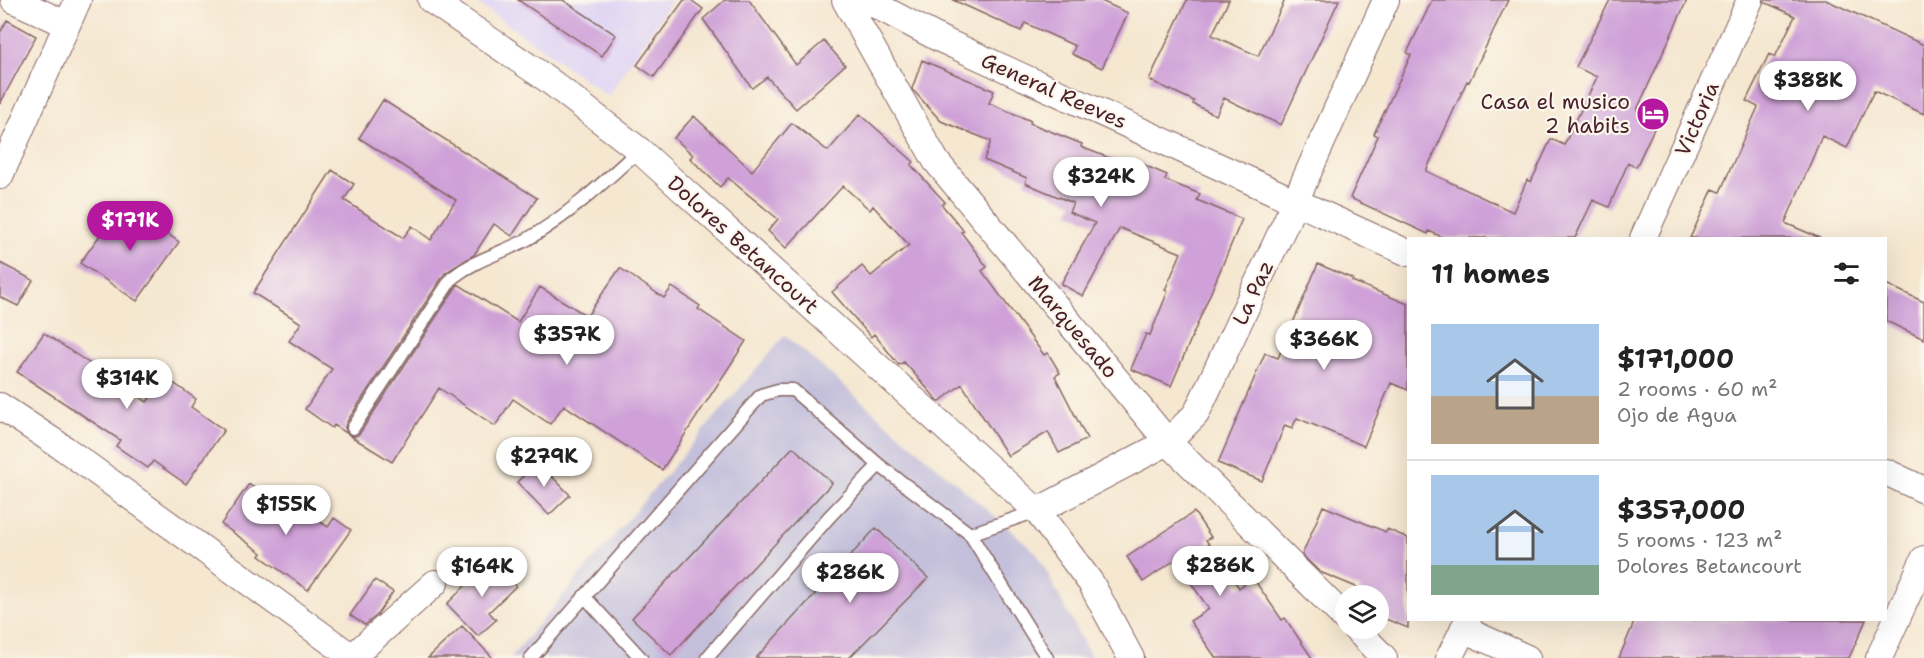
<!DOCTYPE html>
<html lang="en">
<head>
<meta charset="utf-8">
<style>
	:root { --surface:#fff; --page:#f6f6f6; --text:#222; --muted:#767676; --line:#e0e0e0; --accent:#b5179e }
	body { margin:0; font-family:"Shantell Sans",sans-serif; background:var(--page); color:var(--text); height:100vh; display:flex; flex-direction:column; font-size:22px; white-space:nowrap }
	* { box-sizing:border-box; margin:0 }
	p { font-size:20px; color:var(--muted) }
	.icon { flex:none; width:33px; height:33px; fill:none; stroke:currentColor; stroke-width:2; stroke-linecap:round; stroke-linejoin:round }
	.map { position:relative; flex:1; overflow:hidden }
	.drawer { position:absolute; left:1407px; top:237px; width:480px; height:384px; display:flex; flex-direction:column; background:var(--surface); border-radius:0px; box-shadow:0 6px 24px #0002 }
	.drawer>* { flex:none }
	.fabs { position:absolute; left:1335px; top:585px; display:grid; gap:12px }
	.fabs a { display:grid; place-items:center; width:54px; height:54px; border-radius:50%; background:var(--surface); box-shadow:0 6px 24px #0002; font-size:30px }
	.price { position:absolute; translate:-50% -51px; padding:0 14px; border-radius:21px; background:#fff; color:#222; font-size:20px; line-height:39px; filter:drop-shadow(0 2px 3px #0008) }
	.price::after { content:''; position:absolute; left:50%; top:36px; width:18px; height:14px; margin-left:-9px; background:inherit; clip-path:polygon(0 0,100% 0,50% 100%) }
	.price.current { background:var(--accent); color:#fff }
	ul { padding:0; list-style:none }
	li { display:flex; align-items:center; gap:18px; height:150px; padding:0 24px }
	li+li { border-top:2px solid var(--line) }
	li span { display:grid; place-items:center; flex:none; width:168px; height:120px; border-radius:0px; color:#555 }
	li>.icon { margin-inline-start:auto }
	span .icon { width:72px; height:72px; fill:#fffc; stroke-width:1 }
	li b { font-size:26px }
	h2 { display:flex; justify-content:space-between; align-items:center; height:72px; padding:0 24px; font-size:26px }
	.map>svg:first-child { display:block }
	.built { fill:#e0d4f4 }
	.industrial { fill:#c4c0db }
	.building { fill:#cfa1d8 }
	.lines { fill:none; stroke-linecap:round; stroke-linejoin:round }
	.lane-casing { stroke:#866565; stroke-width:15 }
	.street-casing { stroke:#866565; stroke-width:28 }
	.lane { stroke:#fff; stroke-width:12 }
	.street { stroke:#fff; stroke-width:26 }
	.labels { text-anchor:middle; stroke-width:4.5; stroke-linejoin:round; paint-order:stroke }
	.street-label { font-size:21px; fill:#4a1f2b; stroke:#fbf7ec }
	.poi-label { font-size:21px; fill:#4a1f2b; stroke:#fbf7ec; text-anchor:end }
</style>
</head>
<body>
<div class="map">
<svg width="1924" height="658" viewBox="0 0 1924 658">
	<rect width="100%" height="100%" fill="#fbf7ec"/>
	<filter id="ink" filterUnits="userSpaceOnUse"><feTurbulence type="fractalNoise" baseFrequency=".0167" numOctaves="2"/><feDisplacementMap in="SourceGraphic" scale="12" xChannelSelector="R" yChannelSelector="G"/><feConvolveMatrix kernelMatrix="1 2 1 2 8 2 1 2 1" color-interpolation-filters="sRGB"/></filter>
	<filter id="wash" filterUnits="userSpaceOnUse"><feTurbulence type="fractalNoise" baseFrequency=".008" numOctaves="4" result="noise"/><feDisplacementMap in="SourceGraphic" scale="24" xChannelSelector="R" yChannelSelector="G"/><feGaussianBlur stdDeviation="1.35" result="paint"/><feColorMatrix in="noise" values="0 0 0 0 0 0 0 0 0 0 0 0 0 0 0 0 0 1.4 0 .05"/><feComposite in="paint" operator="in"/></filter>
	<g filter="url(#wash)">
		<rect width="100%" height="100%" fill="#f5e7d0"/>
		<path class="built" d="M473,0H672L608,96Z"/>
		<path class="industrial" d="M785,335L1037,553L1091,658H510Z"/>
		<g id="blocks">
			<path class="building" d="M518,0H563L616,35L602,56Z
				M684,0H691L703,9L654,77L637,65Z
				M725,0H749L796,65L824,41L845,65L796,109L767,77L752,88L703,19Z
				M953,0H1099L1128,13L1102,68L1072,54L1075,46L1025,23L1021,31Z
				M1187,0H1229L1212,35L1258,56L1285,0H1339L1281,125L1224,98L1216,115L1193,104L1194,101L1149,80Z
				M1432,0H1508L1469,82L1467,81L1426,171L1513,212L1527,180L1531,182L1551,139L1564,145L1597,77L1576,67L1610,0H1687L1637,110L1658,120L1636,167L1628,163L1609,207L1593,200L1575,238H1444L1429,231L1428,234L1350,198L1378,136L1374,134L1411,55L1407,53Z
				M1765,0H1826L1924,45V114L1874,91L1847,148L1822,136L1785,223L1820,238H1690L1713,189L1720,192L1758,107L1746,101L1769,54L1775,57L1795,16L1764,2Z
				M7,20L36,36L0,104V33Z
				M922,60L994,91L989,103L1031,121L1030,123L1082,144L1081,147L1135,168L1137,162L1167,175L1165,180L1200,194L1197,200L1242,219L1171,386L1131,369L1146,334L1150,335L1168,291L1165,290L1181,253L1120,228L1083,296L1061,284L1095,223L1069,212L1073,203L1025,183L1027,178L984,160L991,141L941,121L912,89Z
				M383,100L537,198L512,236L494,224L474,255L445,273L346,423L345,428L348,434L334,425L332,428L305,409L332,369L289,341L301,323L253,293L332,170L354,184L344,200L403,238L412,226L431,240L456,200L359,138Z
				M860,114L914,162L911,165L945,202L942,205L964,231L961,232L987,267L982,271L1044,355L1048,353L1060,373L1055,376L1087,439L1059,453L1048,432L1008,456L962,384L939,402L904,362L899,365L874,334L871,337L832,292L862,266L871,276L909,245L873,206L870,210L843,186L786,248L768,231L778,219L728,178L720,187L690,158L693,155L674,138L694,116L752,171L792,123L828,151Z
				M123,203L179,242L137,301L80,263Z
				M0,263L33,280L18,306L0,297Z
				M1318,264L1353,279L1352,281L1408,304V390L1391,383L1364,446L1297,418L1292,428L1285,425L1262,481L1218,463L1265,353L1278,358Z
				M620,268L664,298L672,287L700,306L698,309L746,341L662,470L564,405L550,424L513,399L495,426L439,388L392,462L349,435L356,436L360,433L458,284L518,322L540,287L587,316Z
				M1886,284L1924,302V339L1886,321Z
				M44,333L147,402L165,377L196,399L191,407L224,430L186,484L153,461L148,468L116,446L120,440L17,372Z
				M793,447L832,483L671,655L632,618Z
				M538,462L570,495L549,515L517,482Z
				M249,484L290,514L296,506L328,527L334,518L351,530L308,590L260,556L262,553L221,524Z
				M1323,506L1386,532L1387,529L1408,538V628L1378,616V596H1358L1361,589L1320,572L1302,555Z
				M1194,512L1211,537L1206,540L1239,588L1253,578L1282,620L1285,618L1312,658H1216L1190,621L1209,609L1175,560L1143,582L1127,557Z
				M876,528L928,578L849,658H756Z
				M491,560L516,586L489,612L496,620L478,636L447,604Z
				M375,580L393,592L376,616L365,625L350,615Z
				M1635,620H1866L1849,658H1619Z
				M462,626L493,658H428Z"/>
		</g>
	</g>
	<g filter="url(#ink)">
		<use href="#blocks" fill-opacity="0" stroke="#866565" stroke-width="1.5"/>
		<g class="lines">
			<g class="lane-casing">
				<path id="lane" d="M353,428L452,278C476,259 500,254 526,240C568,216 603,183 639,150
					M970,534L1047,658
					M584,596L641,658
					M531,658L761,395L778,390H793L879,465
					M707,658L829,517L879,465L970,534L1037,511"/>
			</g>
			<g class="street-casing">
				<path id="street" d="M14,0L66,24
					M431,0L547,79L639,150L1037,511L1091,583L1131,658
					M845,0L936,161L1168,442L1346,619
					M866,0L940,39L1408,253
					M0,176L78,0
					M1643,238L1750,0
					M0,406L65,449L352,657
					M1886,472L1924,490
					M1037,511L1168,442L1196,414L1285,224L1386,0
					M1355,628L1384,658
					M1463,629L1527,658
					M351,658L435,583
					M1449,658L1468,620
					M1879,658L1924,559"/>
			</g>
			<use href="#lane" class="lane"/>
			<use href="#street" class="street"/>
		</g>
	</g>
	<defs>
		<g id="hotel-disc" transform="scale(1.725)"><circle r="9.5" fill="#b5179e" stroke="#fbf7ec"/><path d="M-6-4.5h1.5V1H6V5H4.5V3h-9V5H-6ZM-4 0a1.8 1.8 0 1 1 3.6 0ZM.5 0V-2.5h3Q6-2.5 6 0Z" fill="#fff"/></g>
	</defs>
	<g fill-rule="evenodd">
		<use href="#hotel-disc" x="1653" y="114"/>
	</g>
	<g class="labels">
		<g class="street-label">
			<text transform="translate(1054 91) rotate(24)" y="7">General Reeves</text>
			<text transform="translate(1697 119) rotate(-66)" y="7">Victoria</text>
			<text transform="translate(743 245) rotate(42)" y="7">Dolores Betancourt</text>
			<text transform="translate(1253 293) rotate(-65)" y="7">La Paz</text>
			<text transform="translate(1073 327) rotate(50)" y="7">Marquesado</text>
		</g>
		<g class="poi-label">
			<text x="1630" y="109">Casa el musico<tspan x="1630" dy="24">2 habits</tspan></text>
		</g>
	</g>
</svg>
<div class="fabs">
<a><svg class="icon" aria-label="layers" viewBox="0 0 24 24"><path d="M12 4l9 5-9 5-9-5zM3 14l9 5 9-5"/></svg></a>
</div>
<b class="price" style="left:1808px;top:112px">$388K</b>
<b class="price" style="left:1101px;top:208px">$324K</b>
<b class="price current" style="left:130px;top:252px">$171K</b>
<b class="price" style="left:567px;top:366px">$357K</b>
<b class="price" style="left:1324px;top:371px">$366K</b>
<b class="price" style="left:127px;top:410px">$314K</b>
<b class="price" style="left:544px;top:488px">$279K</b>
<b class="price" style="left:286px;top:536px">$155K</b>
<b class="price" style="left:1220px;top:597px">$286K</b>
<b class="price" style="left:482px;top:598px">$164K</b>
<b class="price" style="left:850px;top:604px">$286K</b>
<section class="drawer">
<h2>11 homes<svg class="icon" aria-label="filters" viewBox="0 0 24 24"><path d="M4 7h16M4 17h16"/><circle cx="9" cy="7" r="2"/><circle cx="15" cy="17" r="2"/></svg></h2>
<ul>
<li><span style="background:linear-gradient(#a9c7e8 60%,#b9a48a 0)"><svg class="icon" aria-label="home" viewBox="0 0 24 24"><path d="M3 11l9-7 9 7M6 9v11h12V9"/></svg></span><div><b>$171,000</b><p>2 rooms · 60 m²</p><p>Ojo de Agua</p></div></li>
<li><span style="background:linear-gradient(#a9c7e8 75%,#7fa58c 0)"><svg class="icon" aria-label="home" viewBox="0 0 24 24"><path d="M3 11l9-7 9 7M6 9v11h12V9"/></svg></span><div><b>$357,000</b><p>5 rooms · 123 m²</p><p>Dolores Betancourt</p></div></li>
</ul>
</section>
</div>
</body>
</html>
